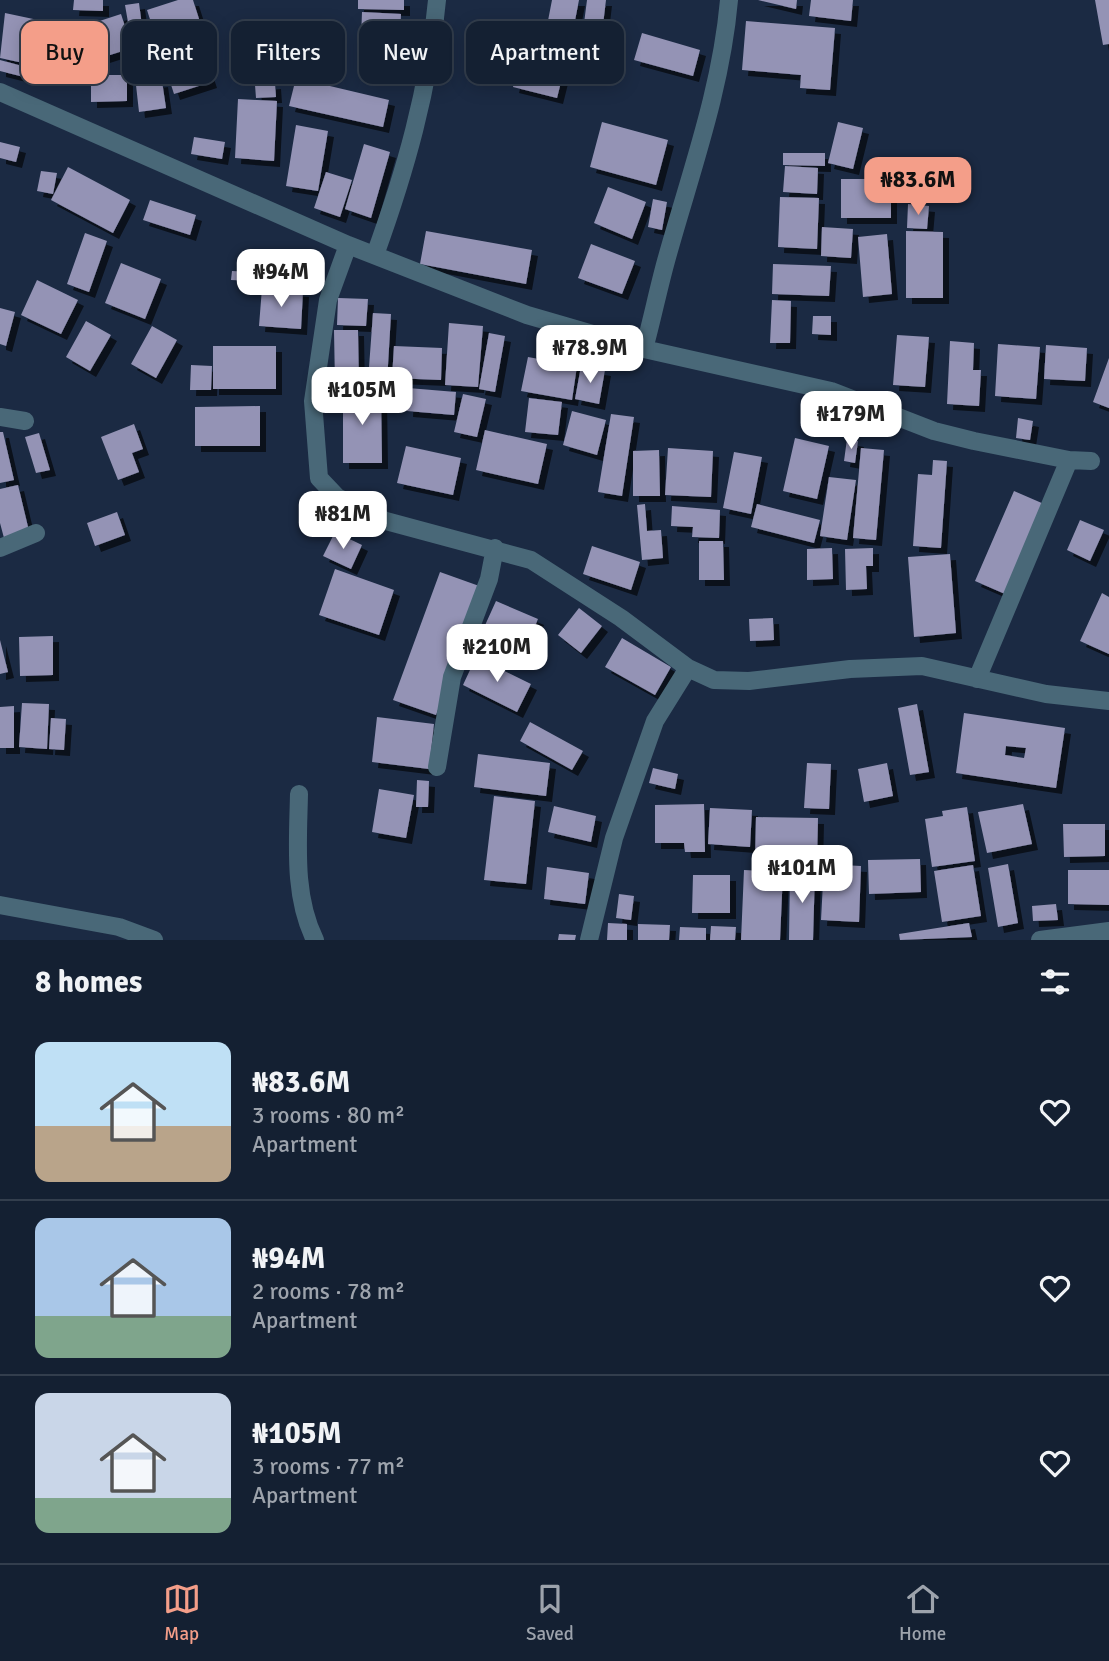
<!DOCTYPE html>
<html lang="en">
<head>
<meta charset="utf-8">
<style>
	:root { --surface:#142032; --page:#1d283a; --text:#f1f3f6; --muted:#9da3ac; --line:#333e4d; --accent:#f49e89 }
	body { margin:0; font-family:Signika,sans-serif; background:var(--page); color:var(--text); height:100vh; display:flex; flex-direction:column; font-size:26px; white-space:nowrap }
	* { box-sizing:border-box; margin:0 }
	p { font-size:23px; color:var(--muted) }
	.icon { flex:none; width:38px; height:38px; fill:none; stroke:currentColor; stroke-width:2; stroke-linecap:round; stroke-linejoin:round }
	.map { position:relative; height:940px; overflow:hidden }
	.drawer { display:flex; flex-direction:column; background:var(--surface); flex:1 }
	.drawer>* { flex:none }
	.banner { position:absolute; left:21px; top:21px; width:700px; height:63px; display:flex; gap:14px }
	.price { position:absolute; translate:-50% -60px; padding:0 16px; border-radius:14px; background:#fff; color:#222; font-size:23px; line-height:46px; filter:drop-shadow(0 2px 4px #0008) }
	.price::after { content:''; position:absolute; left:50%; top:42px; width:21px; height:16px; margin-left:-10px; background:inherit; clip-path:polygon(0 0,100% 0,50% 100%) }
	.price.on { background:var(--accent); color:#111 }
	ul { padding:0; list-style:none }
	li { display:flex; align-items:center; gap:21px; height:175px; padding:0 35px }
	li+li { border-top:2px solid var(--line) }
	li span { display:grid; place-items:center; flex:none; width:196px; height:140px; border-radius:14px; color:#555 }
	li>.icon { margin-inline-start:auto }
	span .icon { width:84px; height:84px; fill:#fffc; stroke-width:1 }
	li b { font-size:30px }
	h2 { display:flex; justify-content:space-between; align-items:center; height:84px; padding:0 35px; font-size:30px }
	.chip { padding:0 24px; border-radius:14px; background:var(--surface); box-shadow:0 4px 18px #0003,0 0 0 2px var(--line); font-size:24px; line-height:63px }
	.chip.on { background:var(--accent); color:#111 }
	.tab-bar { display:flex; justify-content:space-around; align-items:center; height:98px; border-top:2px solid var(--line); background:var(--surface); font-size:19px; color:var(--muted) }
	.tab-bar a { display:grid; justify-items:center; gap:4px }
	.tab-bar .on { color:var(--accent) }
	.map>svg:first-child { display:block }
	.building { fill:#9493b5; fill-rule:evenodd; filter:url(#shadow) }
	.lines { fill:none; stroke-linecap:round; stroke-linejoin:round }
	.minor { stroke:#496878; stroke-width:18 }
</style>
</head>
<body>
<div class="map">
<svg width="1109" height="940" viewBox="0 0 1109 940">
	<defs>
		<filter id="shadow"><feDropShadow dx="6" dy="6" stdDeviation="0" flood-color="#0009"/></filter>
	</defs>
	<rect width="100%" height="100%" fill="#1b2a43"/>
	<path class="building" d="M74,0H103V11L73,10Z
		M178,0H193L200,22L192,24L211,82L174,94L147,10Z
		M358,0H404V10L358,9Z
		M552,0H579L572,36L546,31Z
		M587,0H606L601,41L582,39Z
		M758,0H797L796,9Z
		M811,0H853L851,21L809,16Z
		M1095,0H1109V44L1103,45Z
		M139,3L142,26L129,28L125,5Z
		M362,12L401,14L400,41L361,39Z
		M5,13L38,20L28,64L0,58Z
		M121,14L132,48L82,64L72,30Z
		M746,21L835,28L830,90L800,88L801,75L742,70Z
		M642,33L700,50L693,76L634,60Z
		M522,50L566,62L557,98L513,87Z
		M0,60L26,67L24,77L0,71Z
		M91,75H127V101L91,102Z
		M296,78L389,100L383,127L289,106Z
		M162,81L166,108L139,112L136,85Z
		M275,83L276,97L256,98L255,85Z
		M238,99L277,101L274,161L235,158Z
		M602,122L668,140L656,185L590,167Z
		M838,122L863,128L853,169L828,163Z
		M296,125L328,131L318,191L286,186Z
		M194,137L225,142L222,159L191,154Z
		M0,142L20,147L16,162L0,158Z
		M364,144L390,152L371,218L345,209Z
		M783,153H825V166L783,165Z
		M785,166L818,168L817,194L783,192Z
		M68,167L130,200L113,233L51,200Z
		M41,171L57,173L53,194L37,191Z
		M326,172L352,180L340,217L314,208Z
		M841,179H891V218H841Z
		M608,187L646,202L632,239L594,223Z
		M780,197L819,198L817,249L778,247Z
		M653,199L667,202L662,230L648,227Z
		M150,200L196,215L190,235L143,220Z
		M908,204L929,206L927,229L907,228Z
		M822,227L853,229L851,258L821,256Z
		M426,231L532,250L526,284L420,264Z
		M906,231L943,232V298H906Z
		M85,233L107,241L89,292L67,284Z
		M887,234L892,294L863,297L858,237Z
		M591,244L635,261L622,294L578,278Z
		M121,263L161,279L145,319L105,303Z
		M773,264L831,266L829,296L772,294Z
		M232,271L251,272L250,281L231,280Z
		M37,280L78,300L61,334L21,315Z
		M262,288L303,291L301,329L259,326Z
		M338,298L368,299L366,326L337,325Z
		M772,300L791,301L790,343H770Z
		M0,308L15,312L6,346L0,344Z
		M373,313L391,314L387,382L368,381Z
		M813,316H831V335L812,334Z
		M86,321L111,335L90,371L66,357Z
		M449,323L483,326L478,387L445,385Z
		M152,326L177,340L156,378L131,364Z
		M334,330H358L359,385H335Z
		M489,333L505,336L495,392L479,389Z
		M897,335L929,337L925,387L893,385Z
		M950,341L974,343L973,370H981L979,406L947,404Z
		M998,344L1040,347L1036,399L995,396Z
		M1046,345L1087,348L1085,381L1044,379Z
		M213,346H276V389H213Z
		M394,346L442,348L441,380L392,378Z
		M528,357L577,366L572,400L521,391Z
		M1109,358V408L1093,402Z
		M191,365L212,366L211,390H190Z
		M581,366L605,370L599,404L575,399Z
		M408,388L456,392L454,415L407,411Z
		M381,391L382,463H343V392Z
		M463,394L486,399L477,437L454,432Z
		M529,398L562,402L558,435L525,432Z
		M260,406V446H195V407Z
		M572,411L606,420L597,455L563,445Z
		M611,414L634,417L622,496L598,492Z
		M1018,418L1033,421L1030,440L1016,438Z
		M134,424L143,449L132,453L139,472L118,480L101,437Z
		M485,430L547,444L538,484L476,470Z
		M0,432H3L14,480L0,483Z
		M39,433L50,470L36,473L25,437Z
		M795,438L829,446L817,499L783,491Z
		M847,439L858,441L855,463L844,461Z
		M406,446L461,458L453,495L397,483Z
		M668,448L713,451L711,497L665,495Z
		M861,448L884,450L876,540L853,538Z
		M659,450L660,496H633V451Z
		M734,452L762,457L751,514L723,508Z
		M933,460L947,461L941,548L913,546L918,474L932,475Z
		M829,477L856,480L847,540L820,536Z
		M18,485L29,531L4,538L0,523V489Z
		M1014,491L1044,504L1005,594L975,581Z
		M645,504L647,531L661,530L663,558L642,560L637,505Z
		M757,504L820,520L814,543L751,527Z
		M672,506L720,510L719,538L692,537L693,527L671,526Z
		M117,512L125,535L95,546L87,523Z
		M1080,520L1104,530L1090,561L1067,550Z
		M335,532L362,545L351,569L323,556Z
		M699,541H723L724,580H699Z
		M592,546L640,562L631,590L583,574Z
		M832,548L833,579L807,580V549Z
		M873,548V566H866L867,589L846,590L845,549Z
		M950,554L956,633L914,637L908,557Z
		M335,569L394,590L379,635L319,615Z
		M440,572L482,587L436,715L393,700Z
		M1102,593L1109,597V654L1080,641Z
		M496,601L538,619L520,662L477,643Z
		M579,608L602,626L581,653L558,635Z
		M773,618L774,640L750,641L749,619Z
		M53,636V675L20,676L19,637Z
		M622,638L671,667L655,695L605,667Z
		M0,640L8,672L0,674Z
		M476,657L531,684L517,712L463,685Z
		M22,703L49,704L47,749L19,747Z
		M917,704L929,772L910,775L898,708Z
		M14,706V748H0V707Z
		M964,713L1065,728L1056,788L956,773ZM1006,746L1026,748L1024,758L1005,755Z
		M377,717L434,724L429,769L372,762Z
		M51,718L66,719L64,750L49,749Z
		M530,722L583,751L572,770L520,741Z
		M478,754L550,763L546,796L474,787Z
		M807,763L831,764L829,809L804,808Z
		M887,763L893,796L864,802L858,769Z
		M653,768L678,774L675,789L649,783Z
		M417,780L429,781L428,807H416Z
		M379,789L414,795L406,838L372,832Z
		M494,796L535,801L526,884L484,880Z
		M704,804L705,852H685L684,843H655V805Z
		M1023,804L1032,844L987,853L978,812Z
		M554,806L596,816L591,842L548,832Z
		M967,807L975,861L932,867L925,819L943,816L942,811Z
		M710,808L752,810L750,847L708,844Z
		M756,817L818,818L817,862L755,860Z
		M1063,824H1105V856L1064,857Z
		M920,859L921,892L869,894L868,860Z
		M824,864L861,866L859,922L821,920Z
		M1008,864L1018,923L998,927L988,868Z
		M973,865L981,916L942,922L934,871Z
		M547,867L589,873L585,904L544,899Z
		M744,870L783,872L780,940H741Z
		M1068,870H1109V905L1068,904Z
		M790,871H815L813,940H789Z
		M693,875H730V913H692Z
		M619,894L634,896L631,920L616,918Z
		M1056,904L1058,920L1033,921L1032,906Z
		M608,923L627,924V940H607Z
		M969,923L972,937L900,940L899,934Z
		M638,924L670,925L669,940H638Z
		M711,926L736,927L735,940H710Z
		M680,927L706,928V940H679Z
		M559,934L576,935L575,940H558Z"/>
	<g class="lines">
		<path class="minor" d="M0,92L348,245L527,315L644,349L831,391L934,431L974,441L1069,460L1091,461
			M348,245L328,300L313,401L319,478L337,497L386,521L531,560L621,618L688,668L714,680L749,681L850,669L922,666L1046,694L1109,701
			M375,255C405,172 429,89 437,0
			M644,349C652,320 658,290 666,261C690,174 721,91 729,0
			M0,417L25,421
			M0,548L36,533
			M977,679L1069,460
			M437,767L452,677L489,579L495,548
			M299,794C298,843 293,896 315,940
			M0,905L119,927L154,940
			M589,940L614,838L655,721L688,668
			M1040,940L1109,931"/>
	</g>
</svg>
<b class="price on" style="left:918px;top:217px">₦83.6M</b>
<b class="price" style="left:281px;top:309px">₦94M</b>
<b class="price" style="left:590px;top:385px">₦78.9M</b>
<b class="price" style="left:362px;top:427px">₦105M</b>
<b class="price" style="left:851px;top:451px">₦179M</b>
<b class="price" style="left:343px;top:551px">₦81M</b>
<b class="price" style="left:497px;top:684px">₦210M</b>
<b class="price" style="left:802px;top:905px">₦101M</b>
<div class="banner">
<a class="chip on">Buy</a>
<a class="chip">Rent</a>
<a class="chip">Filters</a>
<a class="chip">New</a>
<a class="chip">Apartment</a>
</div>
</div>
<section class="drawer">
<h2>8 homes<svg class="icon" aria-label="filters" viewBox="0 0 24 24"><path d="M4 7h16M4 17h16"/><circle cx="9" cy="7" r="2"/><circle cx="15" cy="17" r="2"/></svg></h2>
<ul>
<li><span style="background:linear-gradient(#bfe0f5 60%,#b9a48a 0)"><svg class="icon" aria-label="home" viewBox="0 0 24 24"><path d="M3 11l9-7 9 7M6 9v11h12V9"/></svg></span><div><b>₦83.6M</b><p>3 rooms · 80 m²</p><p>Apartment</p></div><svg class="icon" aria-label="heart" viewBox="0 0 24 24"><path d="M12 20l-8-8c-3-5 5-10 8-4 3-6 11-1 8 4z"/></svg></li>
<li><span style="background:linear-gradient(#a9c7e8 70%,#7fa58c 0)"><svg class="icon" aria-label="home" viewBox="0 0 24 24"><path d="M3 11l9-7 9 7M6 9v11h12V9"/></svg></span><div><b>₦94M</b><p>2 rooms · 78 m²</p><p>Apartment</p></div><svg class="icon" aria-label="heart" viewBox="0 0 24 24"><path d="M12 20l-8-8c-3-5 5-10 8-4 3-6 11-1 8 4z"/></svg></li>
<li><span style="background:linear-gradient(#c9d6e8 75%,#7fa58c 0)"><svg class="icon" aria-label="home" viewBox="0 0 24 24"><path d="M3 11l9-7 9 7M6 9v11h12V9"/></svg></span><div><b>₦105M</b><p>3 rooms · 77 m²</p><p>Apartment</p></div><svg class="icon" aria-label="heart" viewBox="0 0 24 24"><path d="M12 20l-8-8c-3-5 5-10 8-4 3-6 11-1 8 4z"/></svg></li>
</ul>
</section>
<nav class="tab-bar">
<a class="on"><svg class="icon" aria-label="map" viewBox="0 0 24 24"><path d="M3 6l6-2 6 2 6-2v14l-6 2-6-2-6 2zM9 4v14M15 6v14"/></svg>Map</a>
<a><svg class="icon" aria-label="saved" viewBox="0 0 24 24"><path d="M7 4h10v16l-5-4-5 4z"/></svg>Saved</a>
<a><svg class="icon" aria-label="home" viewBox="0 0 24 24"><path d="M3 11l9-7 9 7M6 9v11h12V9"/></svg>Home</a>
</nav>
</body>
</html>
